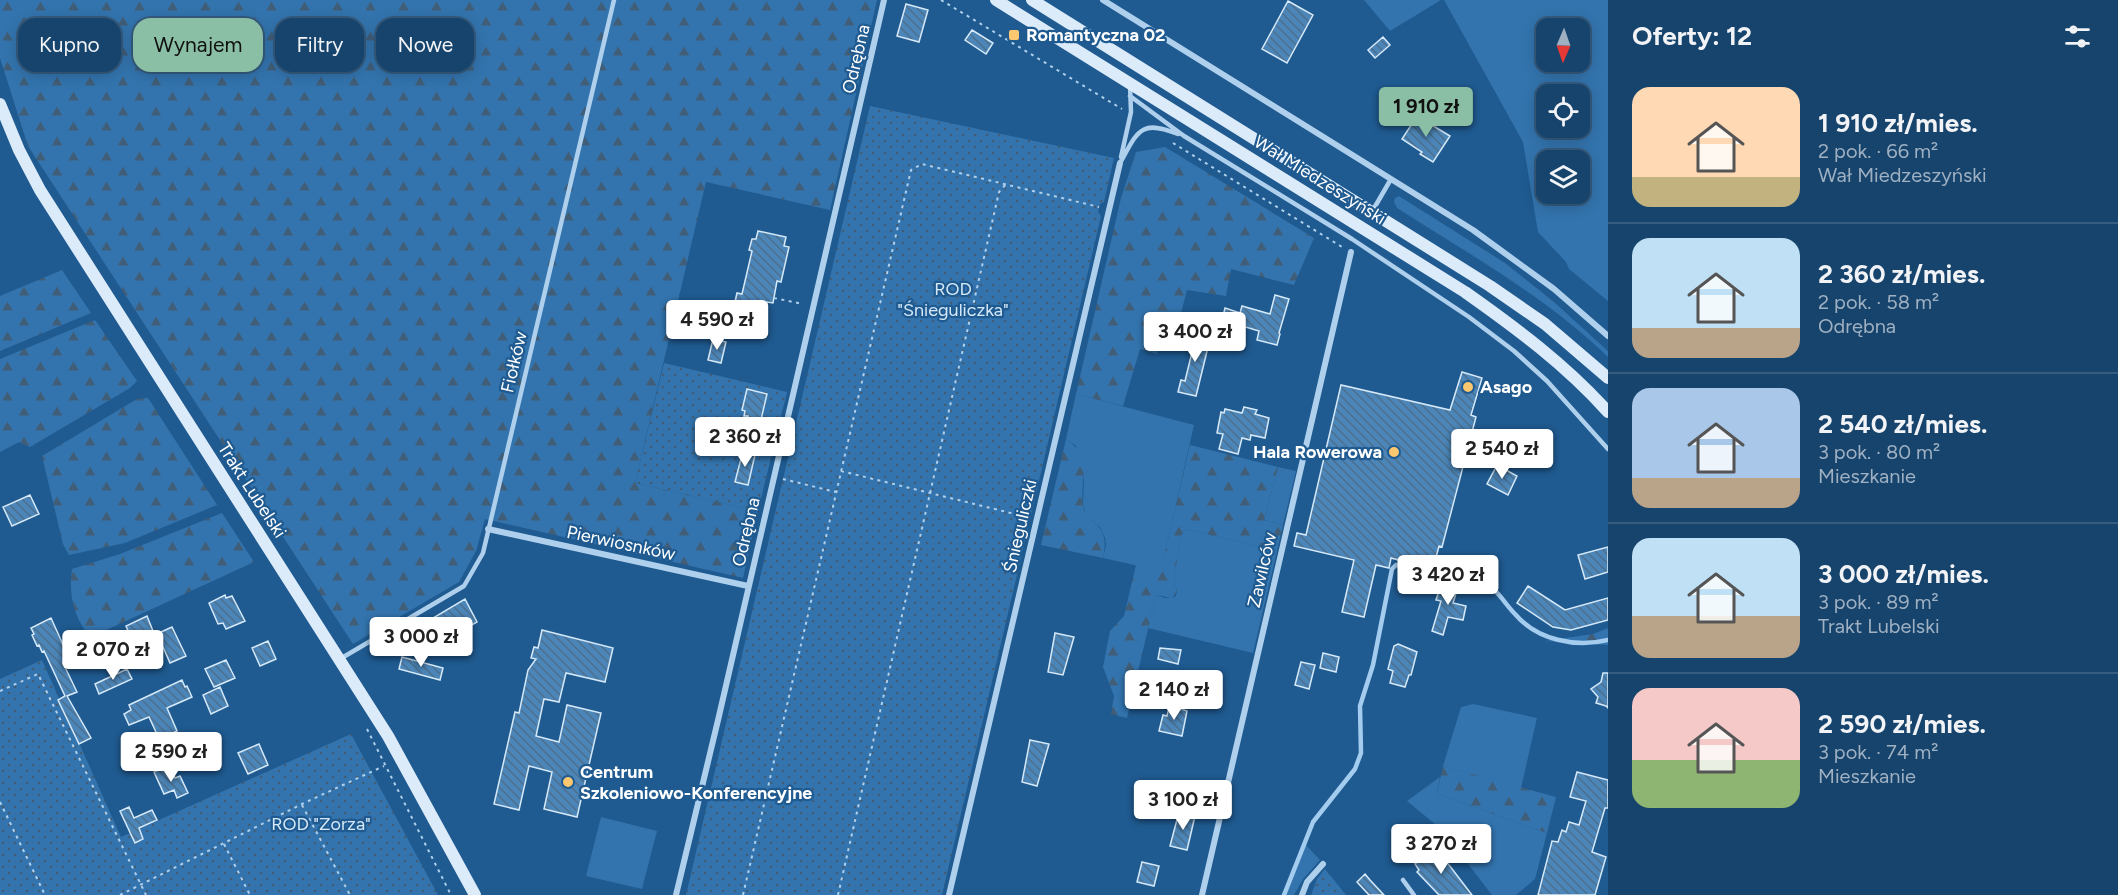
<!DOCTYPE html>
<html lang="pl">
<head>
<meta charset="utf-8">
<style>
	:root { --surface:#17446c; --page:#244e74; --text:#f1f3f6; --muted:#9eb0c2; --line:#365c7f; --accent:#8abfa5 }
	body { margin:0; font-family:Figtree,sans-serif; background:var(--page); color:var(--text); height:100vh; display:flex; flex-direction:column; font-size:22px; white-space:nowrap }
	* { box-sizing:border-box; margin:0 }
	p { font-size:20px; color:var(--muted) }
	.icon { flex:none; width:33px; height:33px; fill:none; stroke:currentColor; stroke-width:2; stroke-linecap:round; stroke-linejoin:round }
	.map { position:relative; flex:1; overflow:hidden }
	.panel { display:flex; flex-direction:column; background:var(--surface); width:510px }
	.panel>* { flex:none }
	.banner { position:absolute; left:18px; top:18px; width:570px; height:54px; display:flex; gap:12px }
	.needle { width:39px; rotate:182deg }
	.fabs { position:absolute; left:1536px; top:18px; display:grid; gap:12px }
	.fabs a { display:grid; place-items:center; width:54px; height:54px; border-radius:12px; background:var(--surface); box-shadow:0 3px 15px #0003,0 0 0 2px var(--line); font-size:30px }
	.price { position:absolute; translate:-50% -51px; padding:0 14px; border-radius:6px; background:#fff; color:#222; font-size:20px; line-height:39px; filter:drop-shadow(0 2px 3px #0008) }
	.price::after { content:''; position:absolute; left:50%; top:36px; width:18px; height:14px; margin-left:-9px; background:inherit; clip-path:polygon(0 0,100% 0,50% 100%) }
	.price.on { background:var(--accent); color:#111 }
	ul { padding:0; list-style:none }
	li { display:flex; align-items:center; gap:18px; height:150px; padding:0 24px }
	li+li { border-top:2px solid var(--line) }
	li span { display:grid; place-items:center; flex:none; width:168px; height:120px; border-radius:18px; color:#555 }
	li>.icon { margin-inline-start:auto }
	span .icon { width:72px; height:72px; fill:#fffc; stroke-width:1 }
	li b { font-size:26px }
	h2 { display:flex; justify-content:space-between; align-items:center; height:72px; padding:0 24px; font-size:26px }
	.chip { padding:0 21px; border-radius:18px; background:var(--surface); box-shadow:0 3px 15px #0003,0 0 0 2px var(--line); font-size:21px; line-height:54px }
	.chip.on { background:var(--accent); color:#111 }
	main { display:flex; flex:1; min-height:0 }
	.map>svg:first-child { display:block }
	.grass { fill:#3374ae; fill-rule:evenodd }
	.forest { fill:url(#forest-firs) }
	.park { fill:url(#park-dots) }
	.lines { fill:none; stroke-linecap:round; stroke-linejoin:round }
	.stream { stroke:#a3ccef; stroke-width:4.5 }
	.building { fill:url(#building-back-hatch); stroke:#d5e9f9; stroke-width:1.5 }
	.path { stroke:#afd0ed; stroke-width:2; stroke-dasharray:3 4.5; stroke-linecap:butt }
	.lane { stroke:#afd0ed; stroke-width:4.5 }
	.street { stroke:#afd0ed; stroke-width:6 }
	.secondary { stroke:#dcebfa; stroke-width:12 }
	.poi-dot { fill:#fbc76f; stroke:#1f5a90; stroke-width:2 }
	.labels { text-anchor:middle; stroke-width:4.5; stroke-linejoin:round; paint-order:stroke }
	.poi-label { font-size:18px; font-weight:bold; fill:#fff; stroke:#1f5a90; text-anchor:start }
	.street-label { font-size:18px; fill:#fff; stroke:#1f5a90 }
	.park-label { font-size:18px; fill:#d5e9f9; stroke:#1f5a90 }
</style>
</head>
<body>
<main>
<div class="map">
<svg width="1608" height="895" viewBox="0 0 1608 895">
	<defs>
		<pattern id="forest-firs" width="22" height="20" patternUnits="userSpaceOnUse" patternTransform="scale(1.5)"><rect width="22" height="20" fill="#3374ae"/><path d="M5 1l3.5 6h-7zM16 11l3.5 6h-7z" fill="#415e78"/></pattern>
		<pattern id="park-dots" width="8" height="8" patternUnits="userSpaceOnUse" patternTransform="scale(1.5)"><rect width="8" height="8" fill="#3374ae"/><path d="M2 2h.1M6 6h.1" fill="none" stroke="#415e78" stroke-width="1.8" stroke-linecap="round"/></pattern>
		<pattern id="building-back-hatch" width="6" height="6" patternUnits="userSpaceOnUse" patternTransform="scale(1.5)"><rect width="6" height="6" fill="#4c86b9"/><path d="M-1 5l2 2M0 0l6 6M5-1l2 2" fill="none" stroke="#4c6f8d"/></pattern>
	</defs>
	<rect width="100%" height="100%" fill="#1f5a90"/>
	<path class="grass" d="M1364,0H1441L1390,31Z
		M1444,0H1608V301L1569,269L1566,262L1538,232L1523,142ZM1546,28H1580V62H1546ZM1546,94H1580V128H1546ZM1546,160H1580V194H1546Z
		M1399,196L1505,263L1554,302L1608,351V357C1546,297 1469,254 1397,208L1394,202L1395,198Z
		M1076,394L1194,425L1161,571L1103,558L1106,545L1105,538L1100,527L1086,515L1083,505L1084,479L1076,446L1066,439Z
		M1278,467L1296,471L1283,525L1264,520Z
		M1186,529L1277,551L1253,653L1148,628L1156,595L1165,598L1175,597L1177,592L1174,577L1181,535Z
		M1473,704L1537,718L1521,788L1443,766L1461,707Z
		M1440,777L1437,794L1547,833L1535,879L1516,895H1492L1441,829L1407,801Z
		M601,817L657,831L642,889L586,876Z
		M1305,844L1320,860L1303,879L1294,895H1285Z"/>
	<path class="forest" d="M0,0H877L830,210L706,182L635,483L758,511L743,578L485,519L476,551L459,582L353,644L28,146L0,58Z
		M1165,147L1314,238L1294,285L1231,269L1226,296L1187,290L1177,328L1162,323L1157,354L1140,349L1123,406L1076,394L1121,198L1136,152Z
		M62,270L91,313L0,351V296Z
		M95,320L137,381L130,388L30,447L19,442L0,452V359Z
		M148,398L217,505L125,543L69,555L63,544L42,456L137,399Z
		M1066,439C1096,459 1077,482 1084,510C1086,516 1089,517 1093,521C1106,532 1106,543 1103,558L1041,545Z
		M1190,445L1278,467L1264,520L1283,525L1277,551L1186,529L1181,535L1174,577L1177,592L1172,598L1156,595L1127,718L1111,714L1114,696L1103,667L1107,646L1110,631L1124,616L1136,565L1161,570Z
		M222,513L254,562L91,637C74,620 68,592 72,569L120,554Z
		M1608,628V645L1545,641L1593,634Z
		M1443,766L1556,797L1547,833L1437,794Z"/>
	<path class="park" d="M870,106L1114,158L1104,202L1100,204L1098,212L1101,216L942,895H686Z
		M664,363L787,392L758,511L635,483Z
		M42,660L121,837L351,734L438,895H0V679Z
		M1325,869L1346,895H1311L1317,879Z"/>
	<g class="lines">
		<path class="stream" d="M1284,895L1313,822L1355,769L1361,753L1360,706L1373,665L1392,569L1396,565C1412,567 1426,572 1442,574C1455,576 1470,577 1482,582C1497,588 1504,603 1515,614C1537,640 1576,648 1608,640"/>
	</g>
	<path class="building" d="M1288,1L1313,15L1287,63L1262,49Z
		M906,4L928,10L919,42L897,36Z
		M972,30L993,43L986,54L965,40Z
		M1383,37L1390,45L1375,58L1368,50Z
		M1417,116L1450,136L1433,162L1420,154L1422,152L1402,139Z
		M758,231L786,237L784,246L789,247L781,282L777,281L773,303L767,302L764,316L758,315L754,334L729,328L737,293L742,294L752,251L749,250L752,239H756Z
		M1275,295L1289,299L1279,333L1280,334L1277,345L1257,340L1259,331L1222,320L1225,308L1240,313L1242,306L1270,314Z
		M1192,331L1211,335L1196,396L1178,392L1181,380L1185,381L1193,348L1188,347Z
		M713,339L726,342L721,363L708,360Z
		M1462,372L1482,378L1471,415L1476,417L1442,547L1439,546L1433,569L1391,558L1389,568L1376,565L1364,617L1342,612L1354,560L1294,546L1297,533L1306,535L1341,385L1450,410Z
		M747,389L767,394L757,437L745,435L748,416H744L745,411L742,410Z
		M1244,407L1257,410L1255,414L1269,418L1265,438L1251,435L1250,440L1242,438L1238,454L1219,449L1223,434L1217,433L1221,412L1224,413L1225,409L1242,413Z
		M743,451L755,455L748,485L735,482Z
		M1497,465L1517,476L1508,495L1487,484Z
		M30,495L39,514L12,526L3,507Z
		M1608,547V572L1585,579L1578,555Z
		M1443,579L1459,584L1453,603L1466,606L1463,620L1448,617L1443,635L1432,631L1441,601L1436,600Z
		M1528,586L1565,610L1608,598V620L1571,630L1553,627L1517,603Z
		M225,595L226,598L232,596L245,621L226,629L223,623L218,624L209,603Z
		M465,599L477,622L439,644L393,637L411,627L439,631L433,618Z
		M147,616L153,631L132,640L126,626Z
		M51,618L70,660L63,663L77,692L67,696L91,738L79,744L58,700L65,696L44,651L42,652L39,645L37,646L32,635L34,634L31,628Z
		M172,627L186,656L170,663L163,647L156,651L150,637Z
		M542,630L613,648L605,682L566,673L559,702L544,699L536,736L559,742L567,705L601,713L577,817L544,809L552,772L529,766L519,810L494,804L515,712L519,713L528,670L536,659L531,658L534,647L538,648Z
		M1055,633L1074,637L1063,675L1048,672Z
		M268,641L276,659L260,666L252,648Z
		M1398,644L1417,652L1411,675H1409L1405,687L1390,683L1393,671L1388,669L1394,646Z
		M1160,648L1181,650L1178,664L1158,659Z
		M1323,653L1339,657L1336,672L1320,668Z
		M402,657L443,668L440,680L399,669Z
		M226,660L235,678L214,687L205,669Z
		M1301,662L1315,665L1309,689L1295,685Z
		M127,669L132,679L99,694L95,684Z
		M1603,673H1608V708L1606,706L1596,703L1598,697L1591,689L1601,682Z
		M182,680L185,687L187,686L192,697L167,708L177,731L169,735L171,741L162,745L149,717L129,725L124,714L131,710L129,705Z
		M220,687L228,706L211,714L203,695Z
		M1173,706L1187,711L1182,736L1159,731L1163,715L1167,716L1169,707Z
		M1030,740L1049,744L1037,786L1022,782Z
		M259,744L268,765L248,774L238,753Z
		M165,767L168,775L173,773L175,778L180,776L188,793L177,798L174,790L164,794L154,772Z
		M1577,772L1608,780V808H1605L1592,852L1606,857L1595,895H1538L1552,841L1558,842L1562,830L1566,832L1569,822L1579,825L1586,801L1570,797Z
		M129,807L134,818L152,810L157,820L139,828L143,839L135,843L120,811Z
		M1179,812L1195,816L1187,850L1170,846Z
		M1436,848L1446,861L1472,895H1439L1417,872L1419,870L1415,864Z
		M1142,862L1159,866L1154,886L1137,882Z
		M1365,874L1370,880L1384,895H1369L1357,882Z"/>
	<g class="lines">
		<path class="path" d="M941,0L1122,109
			M1173,143L1342,247
			M774,298L803,304
			M841,471L1027,517
			M783,479L836,492
			M0,691L38,674L146,895
			M367,729L451,895
			M0,802L45,895
			M302,805L350,895
			M224,844L250,895
			M120,895L302,804L384,766
			M743,895L911,170L922,164L1099,207
			M838,895L999,192L1006,184"/>
		<path class="lane" d="M1130,96L1184,136L1352,239L1469,317L1514,351L1547,381L1608,449
			M1121,157L1131,112L1130,86
			M1120,163C1138,131 1140,119 1178,134
			M1373,210L1391,179
			M340,659L464,586L483,553L614,0
			M1403,880L1414,895"/>
		<path class="street" d="M1103,0L1473,230L1554,289L1608,336
			M488,529L748,586
			M676,895L719,716L884,0
			M949,895L1120,163
			M1202,895L1351,252
			M1302,895L1307,882L1323,864"/>
		<path class="secondary" d="M996,0L1465,292C1516,328 1566,365 1608,412
			M1032,0L1490,286L1545,324L1608,378
			M0,104L19,150L40,190L388,736L475,895"/>
	</g>
	<g class="poi-dot">
		<rect x="1008" y="29" width="12" height="12" rx="3"/>
		<circle cx="1468" cy="387" r="6"/>
		<circle cx="1394" cy="452" r="6"/>
		<circle cx="568" cy="782" r="6"/>
	</g>
	<g class="labels">
		<g class="poi-label">
			<text x="1026" y="41">Romantyczna 02</text>
			<text x="1480" y="393">Asago</text>
			<text x="1382" y="458" text-anchor="end">Hala Rowerowa</text>
			<text x="580" y="778">Centrum<tspan x="580" dy="21">Szkoleniowo-Konferencyjne</tspan></text>
		</g>
		<g class="street-label">
			<text transform="translate(856 59) rotate(-77)" y="6">Odrębna</text>
			<text transform="translate(1320 180) rotate(32)" y="6">Wał Miedzeszyński</text>
			<text transform="translate(514 362) rotate(-77)" y="6">Fiołków</text>
			<text transform="translate(252 490) rotate(57)" y="6">Trakt Lubelski</text>
			<text transform="translate(1020 526) rotate(-77)" y="6">Śnieguliczki</text>
			<text transform="translate(746 532) rotate(-77)" y="6">Odrębna</text>
			<text transform="translate(621 543) rotate(12)" y="6">Pierwiosnków</text>
			<text transform="translate(1262 570) rotate(-77)" y="6">Zawilców</text>
		</g>
		<g class="park-label">
			<text x="953" y="295">ROD<tspan x="953" dy="21">"Śnieguliczka"</tspan></text>
			<text x="321" y="830">ROD "Zorza"</text>
		</g>
	</g>
</svg>
<div class="fabs">
<a><svg class="needle" viewBox="-14 -14 28 28"><path d="M0-13l5 13h-10z" fill="#e53935"/><path d="M0 13l5-13h-10z" fill="#9eb0c2"/></svg></a>
<a><svg class="icon" aria-label="locate" viewBox="0 0 24 24"><circle cx="12" cy="12" r="6"/><path d="M12 2v4M12 18v4M2 12h4M18 12h4"/></svg></a>
<a><svg class="icon" aria-label="layers" viewBox="0 0 24 24"><path d="M12 4l9 5-9 5-9-5zM3 14l9 5 9-5"/></svg></a>
</div>
<b class="price on" style="left:1426px;top:138px">1 910 zł</b>
<b class="price" style="left:717px;top:351px">4 590 zł</b>
<b class="price" style="left:1195px;top:363px">3 400 zł</b>
<b class="price" style="left:745px;top:468px">2 360 zł</b>
<b class="price" style="left:1502px;top:480px">2 540 zł</b>
<b class="price" style="left:1448px;top:606px">3 420 zł</b>
<b class="price" style="left:421px;top:668px">3 000 zł</b>
<b class="price" style="left:113px;top:681px">2 070 zł</b>
<b class="price" style="left:1174px;top:721px">2 140 zł</b>
<b class="price" style="left:171px;top:783px">2 590 zł</b>
<b class="price" style="left:1183px;top:831px">3 100 zł</b>
<b class="price" style="left:1441px;top:875px">3 270 zł</b>
<div class="banner">
<a class="chip">Kupno</a>
<a class="chip on">Wynajem</a>
<a class="chip">Filtry</a>
<a class="chip">Nowe</a>
</div>
</div>
<section class="panel">
<h2>Oferty: 12<svg class="icon" aria-label="filters" viewBox="0 0 24 24"><path d="M4 7h16M4 17h16"/><circle cx="9" cy="7" r="2"/><circle cx="15" cy="17" r="2"/></svg></h2>
<ul>
<li><span style="background:linear-gradient(#ffd9b3 75%,#c2b280 0)"><svg class="icon" aria-label="home" viewBox="0 0 24 24"><path d="M3 11l9-7 9 7M6 9v11h12V9"/></svg></span><div><b>1 910 zł/mies.</b><p>2 pok. · 66 m²</p><p>Wał Miedzeszyński</p></div></li>
<li><span style="background:linear-gradient(#bfe0f5 75%,#b9a48a 0)"><svg class="icon" aria-label="home" viewBox="0 0 24 24"><path d="M3 11l9-7 9 7M6 9v11h12V9"/></svg></span><div><b>2 360 zł/mies.</b><p>2 pok. · 58 m²</p><p>Odrębna</p></div></li>
<li><span style="background:linear-gradient(#a9c7e8 75%,#b9a48a 0)"><svg class="icon" aria-label="home" viewBox="0 0 24 24"><path d="M3 11l9-7 9 7M6 9v11h12V9"/></svg></span><div><b>2 540 zł/mies.</b><p>3 pok. · 80 m²</p><p>Mieszkanie</p></div></li>
<li><span style="background:linear-gradient(#bfe0f5 65%,#b9a48a 0)"><svg class="icon" aria-label="home" viewBox="0 0 24 24"><path d="M3 11l9-7 9 7M6 9v11h12V9"/></svg></span><div><b>3 000 zł/mies.</b><p>3 pok. · 89 m²</p><p>Trakt Lubelski</p></div></li>
<li><span style="background:linear-gradient(#f6c9c9 60%,#8fb573 0)"><svg class="icon" aria-label="home" viewBox="0 0 24 24"><path d="M3 11l9-7 9 7M6 9v11h12V9"/></svg></span><div><b>2 590 zł/mies.</b><p>3 pok. · 74 m²</p><p>Mieszkanie</p></div></li>
</ul>
</section>
</main>
</body>
</html>
